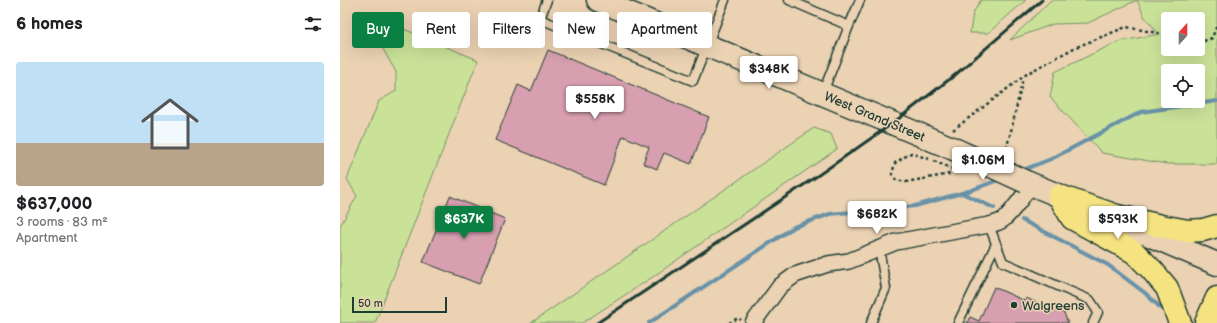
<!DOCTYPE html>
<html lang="en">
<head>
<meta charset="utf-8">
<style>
	:root { --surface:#fff; --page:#f2f2f2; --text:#202124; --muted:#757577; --accent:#0b8043 }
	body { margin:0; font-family:"Balsamiq Sans",sans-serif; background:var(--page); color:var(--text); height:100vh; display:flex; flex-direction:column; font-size:15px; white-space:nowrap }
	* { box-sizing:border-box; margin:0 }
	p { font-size:13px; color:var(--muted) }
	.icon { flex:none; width:22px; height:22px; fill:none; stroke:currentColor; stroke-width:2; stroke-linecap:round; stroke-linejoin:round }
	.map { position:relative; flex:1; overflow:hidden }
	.drawer { display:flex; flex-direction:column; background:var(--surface); width:340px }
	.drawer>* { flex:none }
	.top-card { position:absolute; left:12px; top:12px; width:380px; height:36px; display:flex; gap:8px }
	.needle { width:26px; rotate:21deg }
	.fabs { position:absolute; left:821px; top:12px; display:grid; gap:8px }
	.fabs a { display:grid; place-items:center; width:44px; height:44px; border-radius:4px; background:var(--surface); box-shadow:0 4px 16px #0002; font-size:20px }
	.scale { position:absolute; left:12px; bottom:10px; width:95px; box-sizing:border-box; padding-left:4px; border:2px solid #1f3d34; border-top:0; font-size:11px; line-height:14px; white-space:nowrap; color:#1f3d34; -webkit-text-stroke:3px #ebd2b3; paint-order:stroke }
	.price { position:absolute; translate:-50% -34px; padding:0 9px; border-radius:4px; background:#fff; color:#222; font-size:13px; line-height:26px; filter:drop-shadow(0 1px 2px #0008) }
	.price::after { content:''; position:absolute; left:50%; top:24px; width:12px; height:9px; margin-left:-6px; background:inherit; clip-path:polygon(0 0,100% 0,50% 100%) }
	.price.on { background:var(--accent); color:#fff }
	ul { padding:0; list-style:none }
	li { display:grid; align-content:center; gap:8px; height:212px; padding:0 16px }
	li span { display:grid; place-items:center; height:124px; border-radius:4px; color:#555 }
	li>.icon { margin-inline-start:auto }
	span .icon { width:72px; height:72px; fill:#fffc; stroke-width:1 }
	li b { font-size:17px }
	h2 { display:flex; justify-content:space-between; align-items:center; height:48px; padding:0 16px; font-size:17px }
	.tag { padding:0 14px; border-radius:4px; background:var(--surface); box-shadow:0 4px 16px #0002; font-size:14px; line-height:36px }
	.tag.on { background:var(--accent); color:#fff }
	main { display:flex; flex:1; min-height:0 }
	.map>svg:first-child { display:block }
	.green { fill:#cae298; stroke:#749066; fill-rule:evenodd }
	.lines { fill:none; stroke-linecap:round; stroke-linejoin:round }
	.stream { stroke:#6992a8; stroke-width:4 }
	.building { fill:#d79fb0; stroke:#1f3d34 }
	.lane-casing { stroke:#1f3d34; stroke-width:11 }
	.street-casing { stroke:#1f3d34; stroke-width:18 }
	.secondary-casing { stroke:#1f3d34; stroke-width:25 }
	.primary-casing { stroke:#1f3d34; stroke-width:25 }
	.path { stroke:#1f3d34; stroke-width:2.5; stroke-dasharray:3 3; stroke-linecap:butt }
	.lane { stroke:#ebd2b3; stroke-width:8 }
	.street { stroke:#ebd2b3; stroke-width:15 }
	.secondary { stroke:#ebd2b3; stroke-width:22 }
	.primary { stroke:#f5e382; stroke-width:22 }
	.rail { stroke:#1f3d34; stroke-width:3 }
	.secondary-bridge-casing { stroke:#1f3d34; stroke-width:25; stroke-linecap:butt }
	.secondary-bridge { stroke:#ebd2b3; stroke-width:22 }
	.poi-dot { fill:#1f3d34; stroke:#ebd2b3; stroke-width:1.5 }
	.labels { text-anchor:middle; stroke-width:3; stroke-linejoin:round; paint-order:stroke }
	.street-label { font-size:13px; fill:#1f3d34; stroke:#ebd2b3 }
	.poi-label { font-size:13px; fill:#1f3d34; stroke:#ebd2b3; text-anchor:start }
</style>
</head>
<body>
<main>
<section class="drawer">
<h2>6 homes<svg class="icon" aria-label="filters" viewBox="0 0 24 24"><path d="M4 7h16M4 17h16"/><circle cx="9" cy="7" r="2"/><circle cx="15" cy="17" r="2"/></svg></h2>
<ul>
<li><span style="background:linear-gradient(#bfe0f5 65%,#b9a48a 0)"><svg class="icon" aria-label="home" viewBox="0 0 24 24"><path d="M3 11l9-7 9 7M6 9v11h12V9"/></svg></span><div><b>$637,000</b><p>3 rooms · 83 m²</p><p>Apartment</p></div></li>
</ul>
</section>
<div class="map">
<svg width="877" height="323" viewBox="0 0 877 323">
	<rect width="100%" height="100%" fill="#ebd2b3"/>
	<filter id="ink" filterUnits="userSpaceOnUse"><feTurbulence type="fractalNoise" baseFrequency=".025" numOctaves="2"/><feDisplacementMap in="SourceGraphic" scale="8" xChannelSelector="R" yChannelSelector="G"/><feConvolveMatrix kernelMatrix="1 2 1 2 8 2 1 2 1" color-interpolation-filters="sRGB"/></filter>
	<g filter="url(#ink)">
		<path class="green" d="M641,0H686L648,33H630L633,13Z
			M711,0H877V164H827L762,153L710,97L715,72L777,42L819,34L804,16L797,0L748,23L713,24L670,40ZM828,19H858V49H828ZM828,71H858V101H828Z
			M66,30L138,60L35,323H0V226L17,196L7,179L39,101L56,91V72L43,49L52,32Z
			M474,128L491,134L497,149L311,278L242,323H191Z"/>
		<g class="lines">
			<path class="stream" d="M680,171L711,159L801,112L877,101
				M622,193L654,208
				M682,220L768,265L805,293L824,311
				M309,323L454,227L490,214L575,206L629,191L661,179"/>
		</g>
		<path class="building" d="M208,50L369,117L351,164L324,153L317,169L303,163L309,147L283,136L264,185L155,140L178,85L191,91Z
			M110,196L165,219L139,284L83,262Z
			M654,287L685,301L686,298L716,311L718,310L724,313L728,323H627L630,317L639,321Z"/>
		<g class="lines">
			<g class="lane-casing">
				<path id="lane" d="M207,0L200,19L353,81L385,0
					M449,0L509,26L483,92
					M509,26L520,0
					M649,225L663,262L750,300L758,312L753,323
					M531,323L546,288L539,248
					M618,323L656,244"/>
			</g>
			<g class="street-casing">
				<path id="street" d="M413,323L440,286L455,275L488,264L509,261L556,242L649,225C653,224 657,223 661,221C669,217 685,193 692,184"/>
			</g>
			<g class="secondary-casing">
				<path id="secondary" d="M258,0L614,149
					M686,182L737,203
					M781,223L877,264"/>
			</g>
			<g class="primary-casing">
				<path id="primary" d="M719,196L732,218L794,252L812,270L827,288L840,323
					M719,196L777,216L821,226L848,231L863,230L877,226
					M866,323L877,298"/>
			</g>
			<path class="path" d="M858,43L872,38L877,25
				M613,130L688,73L734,48L786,27L828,35
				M662,152L666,150L672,127L683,78
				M589,159L571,153L555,163L552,174L556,180L566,182L610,174
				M594,161L613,169
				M389,323L398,318L401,320"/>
			<use href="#lane" class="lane"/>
			<use href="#street" class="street"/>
			<use href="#secondary" class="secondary"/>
			<use href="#primary" class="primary"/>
			<path class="rail" d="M257,323L480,174L553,123L615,75L702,0"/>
			<g class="secondary-bridge-casing">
				<path id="secondary-bridge" d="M614,149L686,182"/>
			</g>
			<use href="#secondary-bridge" class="secondary-bridge"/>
		</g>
	</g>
	<circle class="poi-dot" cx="674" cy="305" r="4"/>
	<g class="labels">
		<g class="street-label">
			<text transform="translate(535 116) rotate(23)" y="5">West Grand Street</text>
		</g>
		<g class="poi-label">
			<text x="682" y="310">Walgreens</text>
		</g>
	</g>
</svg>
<div class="fabs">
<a><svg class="needle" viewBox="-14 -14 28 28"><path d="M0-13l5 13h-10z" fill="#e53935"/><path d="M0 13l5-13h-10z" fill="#757577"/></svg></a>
<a><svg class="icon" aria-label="locate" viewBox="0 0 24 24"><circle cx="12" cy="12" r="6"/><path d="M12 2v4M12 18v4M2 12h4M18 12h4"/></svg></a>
</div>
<div class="scale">50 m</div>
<b class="price" style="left:429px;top:90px">$348K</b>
<b class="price" style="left:255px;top:120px">$558K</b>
<b class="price" style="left:643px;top:181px">$1.06M</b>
<b class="price" style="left:537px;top:235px">$682K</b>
<b class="price on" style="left:124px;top:240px">$637K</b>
<b class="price" style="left:778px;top:240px">$593K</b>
<div class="top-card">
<a class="tag on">Buy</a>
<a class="tag">Rent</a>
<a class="tag">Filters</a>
<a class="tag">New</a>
<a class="tag">Apartment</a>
</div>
</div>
</main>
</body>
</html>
